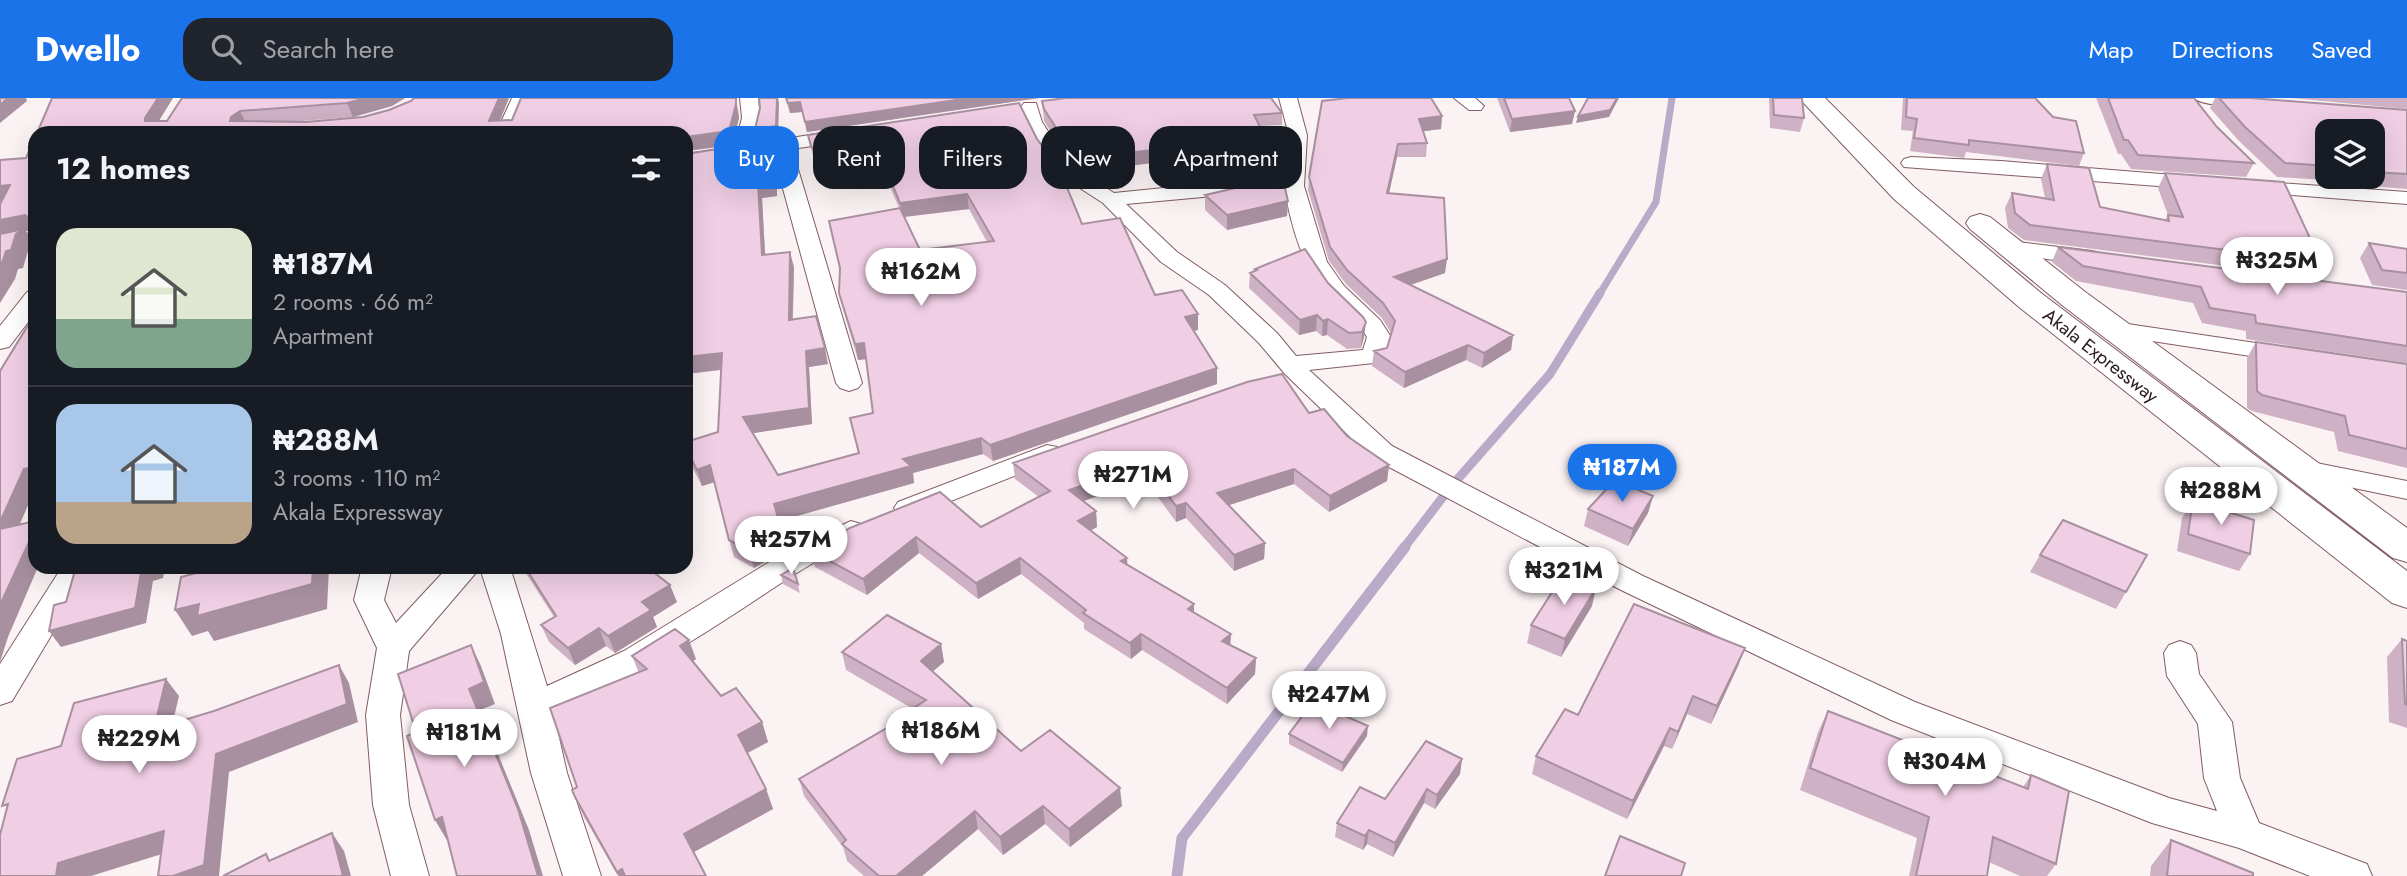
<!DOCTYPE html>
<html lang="en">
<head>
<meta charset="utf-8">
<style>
	:root { --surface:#171b24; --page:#20242c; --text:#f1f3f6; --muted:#9ea1a6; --line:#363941; --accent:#1a73e8 }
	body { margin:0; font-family:Jost,sans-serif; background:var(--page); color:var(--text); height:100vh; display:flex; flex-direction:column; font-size:26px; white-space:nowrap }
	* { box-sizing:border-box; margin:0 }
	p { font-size:23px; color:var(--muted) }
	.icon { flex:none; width:38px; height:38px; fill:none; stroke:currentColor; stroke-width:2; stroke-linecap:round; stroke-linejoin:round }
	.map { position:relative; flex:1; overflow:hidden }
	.details { position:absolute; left:28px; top:28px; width:665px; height:448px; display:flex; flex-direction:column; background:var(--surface); border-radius:21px; box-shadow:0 7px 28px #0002 }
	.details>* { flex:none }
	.hud { position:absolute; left:714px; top:28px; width:665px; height:63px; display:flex; gap:14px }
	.fabs { position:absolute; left:2315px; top:21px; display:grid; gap:14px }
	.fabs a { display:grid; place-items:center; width:70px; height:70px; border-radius:14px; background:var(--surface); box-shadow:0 7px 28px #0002; font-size:35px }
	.price { position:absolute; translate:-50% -60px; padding:0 16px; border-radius:24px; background:#fff; color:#222; font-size:23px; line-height:46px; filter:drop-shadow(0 2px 4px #0008) }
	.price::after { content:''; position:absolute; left:50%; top:42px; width:21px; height:16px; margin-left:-10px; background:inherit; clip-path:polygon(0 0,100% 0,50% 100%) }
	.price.on { background:var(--accent); color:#fff }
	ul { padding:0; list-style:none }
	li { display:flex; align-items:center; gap:21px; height:175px; padding:0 28px }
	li+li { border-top:2px solid var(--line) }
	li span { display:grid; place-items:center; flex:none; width:196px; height:140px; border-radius:21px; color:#555 }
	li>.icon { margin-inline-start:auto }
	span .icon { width:84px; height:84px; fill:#fffc; stroke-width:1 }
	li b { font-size:30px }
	h2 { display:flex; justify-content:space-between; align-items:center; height:84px; padding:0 28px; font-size:30px }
	.pill { padding:0 24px; border-radius:21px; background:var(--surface); box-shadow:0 7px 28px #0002; font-size:24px; line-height:63px }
	.pill.on { background:var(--accent); color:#fff }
	header { display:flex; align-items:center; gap:42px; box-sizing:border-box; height:98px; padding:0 35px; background:var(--accent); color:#fff }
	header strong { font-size:33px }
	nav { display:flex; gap:38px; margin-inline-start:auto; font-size:24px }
	.search { width:490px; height:63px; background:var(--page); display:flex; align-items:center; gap:18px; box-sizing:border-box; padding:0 24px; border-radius:21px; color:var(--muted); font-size:26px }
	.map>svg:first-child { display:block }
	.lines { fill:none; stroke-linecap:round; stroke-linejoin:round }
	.stream-far2 { stroke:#b9aac7; stroke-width:7 }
	.stream-far1 { stroke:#b9aac7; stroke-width:9 }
	.stream { stroke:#b9aac7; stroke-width:11 }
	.street-casing { stroke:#825d63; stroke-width:2 }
	.primary-casing { stroke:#825d63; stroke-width:2 }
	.street { fill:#fff; fill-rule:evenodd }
	.primary { fill:#fff; fill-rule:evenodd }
	.wall { fill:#ceb1c4; fill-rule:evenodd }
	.shaded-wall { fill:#a890a0 }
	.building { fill:#f0cee4; stroke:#a890a0; stroke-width:2 }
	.labels { text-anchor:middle; stroke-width:5; stroke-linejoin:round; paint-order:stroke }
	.street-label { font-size:19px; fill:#2d1d20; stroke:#fff }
</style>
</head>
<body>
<header>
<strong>Dwello</strong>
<div class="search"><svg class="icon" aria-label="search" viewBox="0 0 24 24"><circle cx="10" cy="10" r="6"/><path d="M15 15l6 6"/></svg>Search here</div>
<nav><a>Map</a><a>Directions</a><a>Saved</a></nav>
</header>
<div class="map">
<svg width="2407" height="778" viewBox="0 0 2407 778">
	<rect width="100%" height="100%" fill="#fbf2f3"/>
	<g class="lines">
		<path class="stream-far2" d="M1599,197L1656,104L1672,0"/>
		<path class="stream-far1" d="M1403,451L1449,391L1550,276L1600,195"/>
		<path class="stream" d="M1177,778L1182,740L1405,449"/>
		<g class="street-casing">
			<path id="street" d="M512,0H530L514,35H496Z
				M740,0H758L760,20L754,46L846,31L855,37L846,43L792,51L862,285L858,290L849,293L840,290L836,285L773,54L686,68V56L734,49L742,20Z
				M1279,0H1297L1307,37L1304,88L1327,164L1344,188L1380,222L1391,239L1383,264L1309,272L1392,348L1643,478L1915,604L2169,700L2217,713L2204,680L2198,626L2167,578L2164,555L2169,547L2180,543L2191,547L2196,555L2199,576L2232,624L2240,680L2259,725L2367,766L2372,778H2310L2239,750L2152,725L1891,622L1621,492L1372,360L1285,276L1259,245L1209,197L1161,164L1103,105L1055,74L1024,24L1021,9L1024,5H1036L1042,24L1069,66L1114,95L1233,83L1281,84L1284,88L1289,37ZM1284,88C1291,127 1302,170 1329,199C1342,213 1358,223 1367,239L1363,252L1296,258L1277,235L1225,187L1177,154L1126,106L1281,92Z
				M1454,0H1475L1484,8L1481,12H1469Z
				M2194,0H2257L2261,4C2253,12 2202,8 2194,0Z
				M1911,59L2001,63L2198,79L2205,81L2208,85L2205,89L2198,91L1904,69L1901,65L1904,61Z
				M2249,83L2407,94V106L2242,93L2239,89L2242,85Z
				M35,134V146L0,154V142Z
				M2010,143L2092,153L2100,155L2103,160L2100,165L2092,167L2002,155L1999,150L2002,145Z
				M35,192V215L9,249L0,251V228L27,194Z
				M2114,224L2290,250L2299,252L2302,257L2299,262L2290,264L2106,236L2102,231L2106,226Z
				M1047,347L1057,349L1061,355L1057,361L918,416L908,419L898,416L894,410L898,404Z
				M2301,362L2407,383V401L2291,377L2287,371L2291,365Z
				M851,423L861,426L866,433L861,440C813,461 772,492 728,520C673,556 616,589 553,613L567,675L601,778H563L531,675L501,536L480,470L409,553L400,617L409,707L429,778H391L373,707L366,617L377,550L354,502L362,469H392L384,502L396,525L448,469H510L547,588L624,553L794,449Z
				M62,469H92L12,603L0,607V566Z"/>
		</g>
		<g class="primary-casing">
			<path id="primary" d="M1799,0H1825L1914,89L2041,195L2407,473V510L2392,505L2019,209L1894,101Z
				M1980,116L1990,119L2084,193L2407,430V464L2393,460L2062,207L1970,131L1966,125L1970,119Z"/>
		</g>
		<use href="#street" class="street"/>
		<use href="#primary" class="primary"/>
	</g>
	<path class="wall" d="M52,0H173L158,23H167L182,0H405L392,8L353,19L288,24L500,23L738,11L739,20L732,47L686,53V35H37Z
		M785,0H1039L807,34L802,14L790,15Z
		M1497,0H1569L1575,13L1572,26L1510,34Z
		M1769,0H1802L1804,20L1800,34L1770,30Z
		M1903,0H2035L2084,55L2079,68L1966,54L1964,60L1910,53L1913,33L1901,32Z
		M2096,0H2194L2217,29L2254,65L2246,79L2131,71L2121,56H2118Z
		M2215,0H2250L2407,12V91L2347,86L2343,83L2277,79L2238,42L2210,10ZM2328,33H2373V79H2328Z
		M2291,0H2407V11Z
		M1042,3L1282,15V27L1260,28L1279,67V79L1233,80L1226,56L1111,70L1097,47L1063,52L1044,23Z
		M1442,18L1441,31L1423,33L1427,45L1426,59H1397L1389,95L1445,175L1411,187L1513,237L1511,252L1482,270L1466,262L1404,290L1372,268L1374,253L1387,250L1391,235L1382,220L1346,186L1329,163L1308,92L1309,79Z
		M808,37L1037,41L1082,126L1155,197L1198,216V232L1194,233L1217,286L993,363L983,356L913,375L914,385L779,423L787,450L754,470L734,459L714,384L702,388L688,361L686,354V344L718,334L721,272L686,276V56L777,80V98L762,100L765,157L794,169L793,222L828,266L809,269L812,326L753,335L778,377L858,355L850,320L873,315L866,261L858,262L843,211L839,195L840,172L829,123L899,110L883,72L827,84L814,62ZM969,111L987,144L920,152L904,119Z
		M2047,66L2100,109L2165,122L2168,117L2158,90L2165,75L2321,164L2311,179L2024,142L2008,130L2005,110L2012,95L2045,100L2041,81Z
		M1238,83L1288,103L1287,118L1227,132L1205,112V97L1238,89Z
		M2369,145L2407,151V192L2372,187L2360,160Z
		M2058,149L2407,194V265L2246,241V233L2202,225L2193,205L2076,183L2052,164Z
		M1255,171L1328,185L1363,219L1364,239L1361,250L1347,251L1327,237L1322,238L1316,233L1299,237L1249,190L1250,175L1255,173Z
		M2256,244L2407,266V370L2338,353L2334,334L2252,313L2247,310V260Z
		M1309,315L1347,338L1389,367L1387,383L1329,414L1294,386L1229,407L1265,445L1264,461L1234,473L1186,420L1176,424L1145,381L1083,403L1096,413L1097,429L1091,432L1127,467L1194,515L1231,536L1230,547L1256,560L1255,576L1227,606L1142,552L1131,561L1084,531V525L1021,476L978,501L919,455L867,497L815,469L811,453L981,429L1039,399L1015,381L1013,365Z
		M1653,398L1648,415L1628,448L1584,428L1588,411Z
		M2193,403L2250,456L2239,473L2177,453L2182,420Z
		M2040,457L2126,494L2116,511L2030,474Z
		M522,469H647L677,504L653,519L657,529L615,555L606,548L575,567L549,544L541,527L554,519Z
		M793,470L800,495L783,486L781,477Z
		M1592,508L1561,559L1527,545L1531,527Z
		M2402,541L2407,543V630L2389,624L2387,559Z
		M941,546L944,564L933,573L1021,653L1122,708L1070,749L1045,726L1003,757L978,731L922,778H864L847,763L843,749L804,698L799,681L896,624L895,622L913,611L846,572L842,554Z
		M1745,550L1738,568L1711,626L1687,616L1672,651L1664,648L1627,721L1532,676L1536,658L1578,617Z
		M632,558L696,561L693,563L721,598L762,624L768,644L748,655L766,691L773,711L694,754L706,778H618L584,719L575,699L577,689L639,575Z
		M1828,613L2023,689L2031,677L2056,766L2047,778H2020L1989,764L1987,778H1909L1917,740L1800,692L1818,634Z
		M1344,618L1367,638L1342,674L1289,646V636Z
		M1462,661L1460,676L1435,711L1424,705L1393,759L1367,746L1363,752L1335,739L1337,725Z
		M2171,742L2253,778H2150L2151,768Z"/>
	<path class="shaded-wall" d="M8,0H26L27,3L0,25V7Z
		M158,0H173L152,34L145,23V20Z
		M366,0H405L392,8L353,19L347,5Z
		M499,0H509L495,35L489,23Z
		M736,0L739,20L732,47L686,53V39Z
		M777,0H778L779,5L778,39L757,42L755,31Z
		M970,0H1039L807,34L805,24Z
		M1617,0H1619L1609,19L1576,25L1578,18Z
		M800,4L802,14L790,15L788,5Z
		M240,13L247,27L230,23L231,19Z
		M1575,13L1572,26L1510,34L1512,21Z
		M1442,18L1441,31L1418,34L1419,21Z
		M1096,35L1097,47L1063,52L1062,39Z
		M1226,43V56L1111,70V57Z
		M1398,46L1397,59L1386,109L1387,95Z
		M881,58L883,72L827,84L824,69Z
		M774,66L777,80V98L762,100L766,172L762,157L758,85Z
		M10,87L19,102L0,104V88Z
		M967,96L969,111L903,119L900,105Z
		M1288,103L1287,118L1227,132V117Z
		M25,117L31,126L35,120V141L30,133H26L35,149L28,153L23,170L18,171L15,181L0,205V122Z
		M790,154L794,169L792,238L789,222Z
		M1447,161L1445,175L1392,193L1394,179Z
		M1198,216V232L1186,234L1185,219Z
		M1317,217L1316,233L1299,237L1300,222Z
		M1328,221L1327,237L1322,238L1323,223Z
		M1366,224L1364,239L1361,250L1362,234Z
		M1513,237L1511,252L1482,270L1484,255Z
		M864,245L867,261L858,262L855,246Z
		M1468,247L1466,262L1404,290L1405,274Z
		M825,250L828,266L809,269L812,326L748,336L743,319L806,253Z
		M722,255L726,271L686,276V259Z
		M1217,270V286L993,363L990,347Z
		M981,340L983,356L913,375L914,385L779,423L774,406L903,361Z
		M1145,366V381L1070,408L1069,392Z
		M710,367L715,384L702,388L697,372Z
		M1389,367L1387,383L1329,414L1330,398Z
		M35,369V391L10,449L0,436V424L24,371Z
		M1294,371V386L1217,411V395Z
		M1653,398L1648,415L1628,448L1633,431Z
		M1186,405V420L1176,424V408Z
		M1096,413L1097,429L1079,439L1078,423Z
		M35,431V469H38L8,539L0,564V507Z
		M782,433L787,450L754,470L749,453Z
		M916,439L919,455L867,497L863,481Z
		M1265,445L1264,461L1234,473V457Z
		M1020,460L1021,476L978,501L976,485Z
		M1127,460L1128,476L1121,463Z
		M142,469H165L163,480L153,483L146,525L61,549L49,533Z
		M313,469H329L327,511L214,543L208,533L192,538L175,512Z
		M670,487L677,504L653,519L657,529L615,555L608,538L642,504Z
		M1596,490L1592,508L1561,559L1565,541Z
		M1194,506V522L1188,511Z
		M599,530L606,548L575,567L568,550Z
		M1141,536L1142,552L1131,561L1130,545Z
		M1231,536L1230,552L1222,543Z
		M689,542L696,561L687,567L680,548Z
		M941,546L944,564L924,581L921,563Z
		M471,547L481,568L495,606L480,612L529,732L543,778H538L469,591Z
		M1745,550L1738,568L1711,626L1717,608Z
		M1256,560L1255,576L1227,606V590Z
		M339,567L349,585L358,624L229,674L219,778H173L216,656Z
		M166,581L179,598L167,649L154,631Z
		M1693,598L1687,616L1672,651L1678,634Z
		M762,624L768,644L745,656L738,637Z
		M1368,628L1367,638L1342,674L1343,665Z
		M1670,630L1664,648L1627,721L1633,703Z
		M1462,661L1460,676L1435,711L1437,697Z
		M1120,690L1122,708L1070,749L1069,731Z
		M766,691L773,711L692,755L684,736Z
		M1427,691L1424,705L1393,759L1395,745Z
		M1043,708L1045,726L1003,757L1000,739Z
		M975,713L978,731L922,778H896Z
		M442,719L448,744L435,722Z
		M1369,732L1367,746L1363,752L1365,738Z
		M164,733L178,751L91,778H56L58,765Z
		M332,735L344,753L351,778H343Z
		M622,771L626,778H619L617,774Z"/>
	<path class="building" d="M0,0H8L0,7Z
		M52,0H158L145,20V23H167L182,0H366L347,5L240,13L231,19L230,23L306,24L363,19L389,12L411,3L414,0H499L489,23L512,22L521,0H736V6L729,33L686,39V35H37Z
		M759,0H777L776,28L755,31L760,10Z
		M786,0H970L805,24L800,4L788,5Z
		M1066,0H1271L1282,15L1254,17L1279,67L1233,68L1226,43L1111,57L1096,35L1062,39L1044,11L1042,3Z
		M1348,0H1431L1442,18L1419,21L1427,45L1398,46L1387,95L1444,100L1447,161L1394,179L1513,237L1484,255L1468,247L1405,274L1374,253L1387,250L1395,223L1383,205L1347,172L1330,149L1309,79L1322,3Z
		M1504,0H1569L1575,13L1512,21Z
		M1588,0H1617L1610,12L1578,18Z
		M1773,0H1802L1804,20L1774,17Z
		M1907,0H2035L2053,19L2076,23L2084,55L1969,42V47L1914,40L1917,21L1906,19Z
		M2108,0H2194L2217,29L2254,65L2138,57L2128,42H2124Z
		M2219,0H2250L2407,12V76L2373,74V33H2328V68L2285,65L2245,29Z
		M1019,5L1037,41L1059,70L1082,126L1120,120L1155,197L1182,192L1198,216L1185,219L1217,270L990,347L981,340L903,361L911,368L774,406L782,433L749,453L729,442L710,367L697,372L686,350V344L718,334L722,255L686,259V56L768,43L774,66V84L758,85L762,157L790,154L789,222L816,218L825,250L806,253L809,310L743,319L778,377L859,355L850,320L873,315L864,245L855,246L839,195L840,170L829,123L900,110L920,152L994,143L967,96L900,105L881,58L824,69L811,48L808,37Z
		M35,40V120L28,130V119L25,117L0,122V106L10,87L0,88V62L26,60Z
		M2047,66L2089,70L2100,109L2169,123L2168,117L2183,119L2165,75L2284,84L2321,164L2030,127L2015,115L2012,95L2054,102Z
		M1283,82L1288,103L1227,117L1205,97L1240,89L1238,83Z
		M24,131L16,136L11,152L6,153L3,162L0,168V136Z
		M2369,145L2407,151V175L2382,172Z
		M2058,149L2407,194V248L2256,225L2255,217L2210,210L2201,189L2083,168Z
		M1305,151L1328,185L1363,219L1366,224L1362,234L1349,235L1328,221L1323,223L1317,217L1300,222L1250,175L1257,172L1255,171Z
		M35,216V369L24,371L0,424V273Z
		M2256,244L2407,266V351L2349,337L2345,318L2262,297L2257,293Z
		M1282,276L1309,315L1324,311L1347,338L1389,367L1330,398L1294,371L1217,395L1265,445L1234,457L1186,405L1176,408L1145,366L1069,392L1096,413L1078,423L1127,460L1121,463L1194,506L1188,511L1231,536L1222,543L1256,560L1227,590L1141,536L1130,545L1083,515L1086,512L1020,460L976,485L916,439L863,481L811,453L850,430L940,394L981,429L1050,393L1013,365L1247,284Z
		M1615,382L1653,398L1633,431L1588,411Z
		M2193,403L2254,422L2250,456L2188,436Z
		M2063,422L2147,457L2126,494L2040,457Z
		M35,423V431L0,507V431Z
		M76,469H142L135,510L49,533L54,507L66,504Z
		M219,469H313L312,486L197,518L199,506L175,512L181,479Z
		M525,469H647L670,487L642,504L651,512L608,538L599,530L568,550L541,527L556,518Z
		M793,470L798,486L781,477Z
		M1563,477L1596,490L1565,541L1531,527Z
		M1634,506L1745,550L1717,608L1693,598L1678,634L1670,630L1633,703L1536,658L1565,611L1578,617Z
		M887,517L941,546L921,563L1021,653L1050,632L1120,690L1069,731L1043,708L1000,739L975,713L896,778H879L842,746L846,742L799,681L897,624L895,622L926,602L842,554Z
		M675,531L689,542L680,548L721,598L736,590L762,624L738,637L766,691L684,736L706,778H625L622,771L617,774L575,699L572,692L577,689L550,610L647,571L632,558Z
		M2402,541L2407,543V607L2405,606Z
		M471,547L484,584L469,591L518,711L538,778H457L442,719L435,722L407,638L416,634L398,576Z
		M339,567L347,606L216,656L204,767L173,778H158L164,733L58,765L56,778H0V737L8,706L2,708L17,661L61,648L74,605L166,581L154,631L214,613Z
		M1315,601L1344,615L1343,617L1368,628L1343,665L1289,636Z
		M1828,613L2028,691L2031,677L2069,693L2056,766L1993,739L1987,778H1916L1929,719L1810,670Z
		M1426,643L1462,661L1437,697L1427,691L1395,745L1369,732L1365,738L1337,725L1360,689L1385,701Z
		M332,735L343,778H223L266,756L269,763Z
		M1620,738L1685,765L1681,778H1605Z
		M2171,742L2253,775V778H2167Z"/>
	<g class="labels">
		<g class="street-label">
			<text transform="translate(2101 257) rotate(38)" y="7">Akala Expressway</text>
		</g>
	</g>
</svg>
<div class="fabs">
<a><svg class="icon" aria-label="layers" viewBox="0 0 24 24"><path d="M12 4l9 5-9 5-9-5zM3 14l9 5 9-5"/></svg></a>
</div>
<b class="price" style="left:2277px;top:199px">₦325M</b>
<b class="price" style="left:921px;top:210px">₦162M</b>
<b class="price on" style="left:1622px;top:406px">₦187M</b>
<b class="price" style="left:1133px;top:413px">₦271M</b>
<b class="price" style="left:2221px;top:429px">₦288M</b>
<b class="price" style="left:791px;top:478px">₦257M</b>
<b class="price" style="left:1564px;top:509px">₦321M</b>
<b class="price" style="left:1329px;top:633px">₦247M</b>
<b class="price" style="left:941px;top:669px">₦186M</b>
<b class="price" style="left:464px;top:671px">₦181M</b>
<b class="price" style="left:139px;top:677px">₦229M</b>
<b class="price" style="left:1945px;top:700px">₦304M</b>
<div class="hud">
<a class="pill on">Buy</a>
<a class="pill">Rent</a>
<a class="pill">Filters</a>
<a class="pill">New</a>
<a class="pill">Apartment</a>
</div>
<section class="details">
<h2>12 homes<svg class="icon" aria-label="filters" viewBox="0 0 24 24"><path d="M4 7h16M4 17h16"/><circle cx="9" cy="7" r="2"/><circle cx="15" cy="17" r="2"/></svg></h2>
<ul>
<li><span style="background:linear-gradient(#dfe7d0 65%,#7fa58c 0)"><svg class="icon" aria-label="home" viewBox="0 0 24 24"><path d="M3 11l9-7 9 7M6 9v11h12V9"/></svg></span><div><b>₦187M</b><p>2 rooms · 66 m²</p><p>Apartment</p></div></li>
<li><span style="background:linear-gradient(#a9c7e8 70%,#b9a48a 0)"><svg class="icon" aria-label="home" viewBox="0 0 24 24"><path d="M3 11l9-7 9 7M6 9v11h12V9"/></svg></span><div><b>₦288M</b><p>3 rooms · 110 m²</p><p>Akala Expressway</p></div></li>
</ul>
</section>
</div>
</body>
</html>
